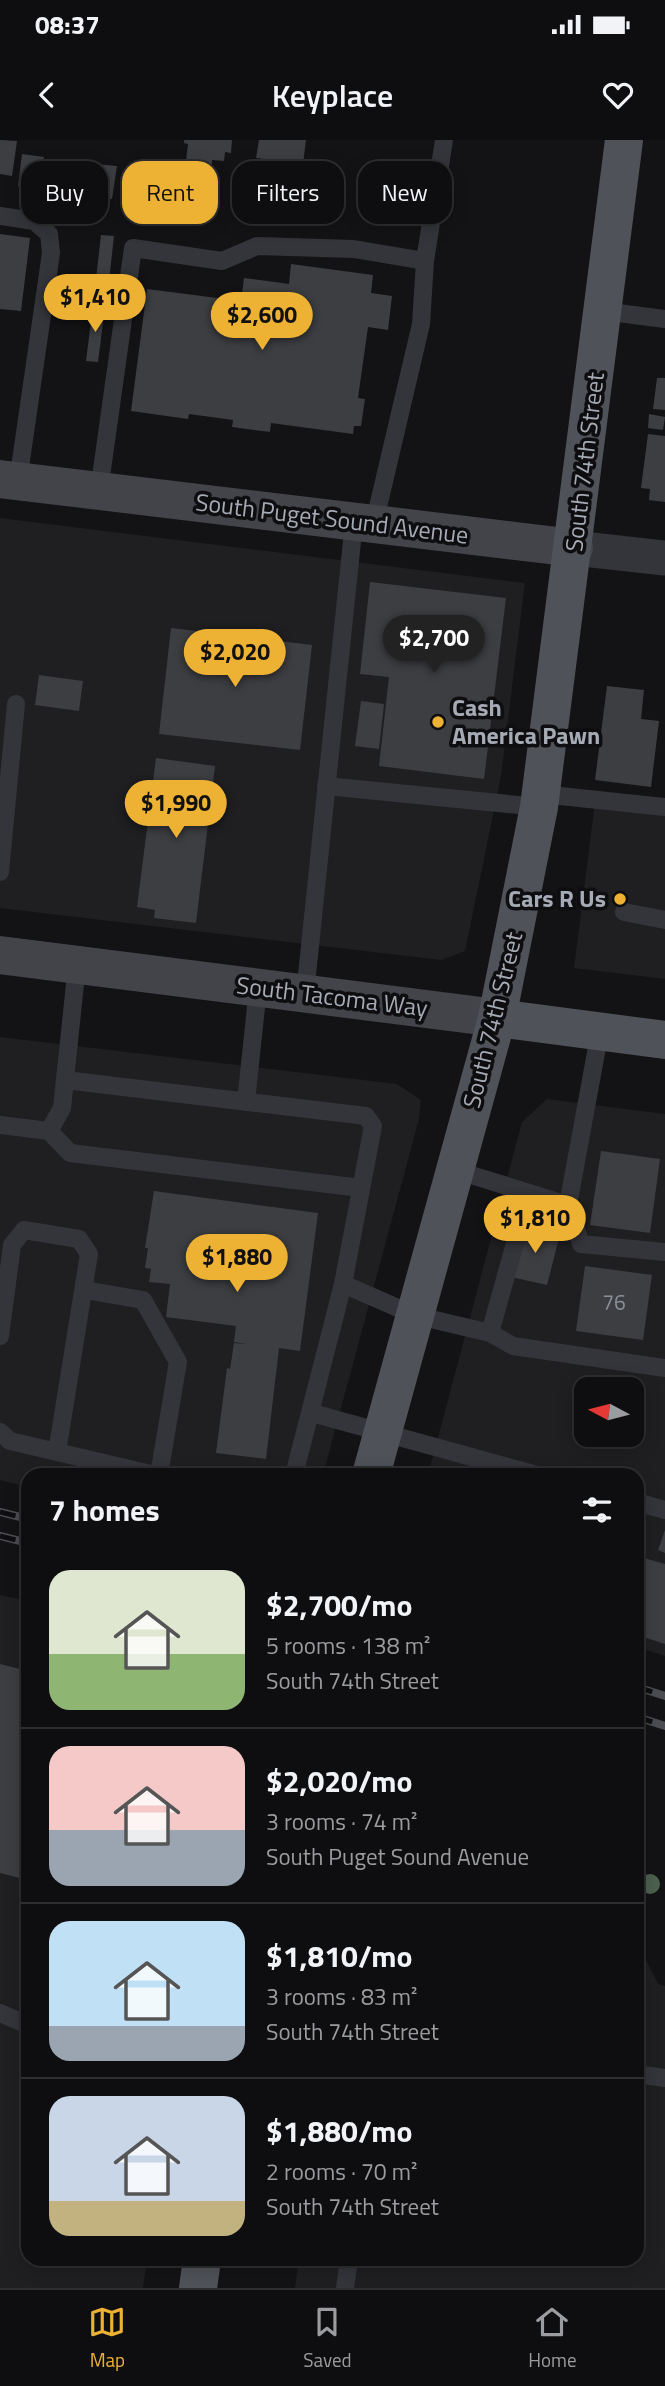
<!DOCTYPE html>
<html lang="en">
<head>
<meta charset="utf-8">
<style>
	:root { --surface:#0e0e10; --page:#1c1c1e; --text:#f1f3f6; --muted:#9b9c9f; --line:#2e2e30; --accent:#edb233 }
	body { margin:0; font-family:"Titillium Web",sans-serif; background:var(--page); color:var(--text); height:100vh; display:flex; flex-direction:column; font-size:26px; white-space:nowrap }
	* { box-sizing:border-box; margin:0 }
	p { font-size:23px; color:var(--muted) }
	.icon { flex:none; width:38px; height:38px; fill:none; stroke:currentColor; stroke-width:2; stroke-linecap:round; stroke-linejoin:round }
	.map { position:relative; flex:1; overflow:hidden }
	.drawer { position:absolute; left:21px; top:1328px; width:623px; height:798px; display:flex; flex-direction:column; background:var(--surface); border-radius:21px; box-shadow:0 4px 18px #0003,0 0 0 2px var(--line) }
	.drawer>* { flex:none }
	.banner { position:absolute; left:21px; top:21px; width:623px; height:63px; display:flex; gap:14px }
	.needle { width:46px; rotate:277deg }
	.controls { position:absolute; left:574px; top:1237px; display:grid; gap:14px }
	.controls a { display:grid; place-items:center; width:70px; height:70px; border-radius:14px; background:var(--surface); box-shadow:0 4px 18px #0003,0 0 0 2px var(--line); font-size:35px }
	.price { position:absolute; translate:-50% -60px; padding:0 16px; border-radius:24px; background:var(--accent); color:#111; font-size:23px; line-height:46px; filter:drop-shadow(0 2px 4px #0008) }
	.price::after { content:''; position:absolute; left:50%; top:42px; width:21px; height:16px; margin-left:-10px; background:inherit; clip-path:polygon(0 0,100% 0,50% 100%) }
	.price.on { background:#222; color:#fff }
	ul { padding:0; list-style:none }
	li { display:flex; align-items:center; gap:21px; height:175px; padding:0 28px }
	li+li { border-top:2px solid var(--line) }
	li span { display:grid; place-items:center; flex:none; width:196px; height:140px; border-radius:21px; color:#555 }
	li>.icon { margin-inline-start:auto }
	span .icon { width:84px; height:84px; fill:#fffc; stroke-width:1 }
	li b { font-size:30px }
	h2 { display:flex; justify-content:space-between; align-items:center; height:84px; padding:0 28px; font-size:30px }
	.chip { padding:0 24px; border-radius:21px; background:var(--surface); box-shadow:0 4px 18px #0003,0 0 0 2px var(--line); font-size:24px; line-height:63px }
	.chip.on { background:var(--accent); color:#111 }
	.status { display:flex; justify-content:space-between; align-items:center; height:49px; padding:0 35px; background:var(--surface); direction:ltr }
	.status svg { height:19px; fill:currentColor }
	header { display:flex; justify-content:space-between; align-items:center; height:91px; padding:0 28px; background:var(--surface); font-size:32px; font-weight:600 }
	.menu { display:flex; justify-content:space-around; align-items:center; height:98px; border-top:2px solid var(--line); background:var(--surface); font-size:19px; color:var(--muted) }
	.menu a { display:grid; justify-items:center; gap:4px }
	.menu .on { color:var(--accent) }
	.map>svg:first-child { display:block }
	.built { fill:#1f1f22; fill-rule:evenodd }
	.building { fill:#3d3e42 }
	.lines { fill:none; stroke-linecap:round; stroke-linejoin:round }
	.lane { stroke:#34353a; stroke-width:18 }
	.street { stroke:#34353a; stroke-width:35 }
	.secondary { stroke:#42444a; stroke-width:38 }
	.primary { stroke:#505259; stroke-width:38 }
	.rail-casing { stroke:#4b4d53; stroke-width:8 }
	.rail { stroke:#0e0e10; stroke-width:5; stroke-dasharray:16; stroke-linecap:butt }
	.tree { fill:#4d614f }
	.poi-dot { fill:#edb233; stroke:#0e0e10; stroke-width:2.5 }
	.labels { text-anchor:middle; stroke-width:7; stroke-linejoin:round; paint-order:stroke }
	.number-label { font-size:21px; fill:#8b8f98 }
	.street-label { font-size:24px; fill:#a5aab5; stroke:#0e0e10 }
	.poi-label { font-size:24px; font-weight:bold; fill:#a5aab5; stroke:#0e0e10; text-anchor:start }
</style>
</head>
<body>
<div class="status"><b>08:37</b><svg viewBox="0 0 49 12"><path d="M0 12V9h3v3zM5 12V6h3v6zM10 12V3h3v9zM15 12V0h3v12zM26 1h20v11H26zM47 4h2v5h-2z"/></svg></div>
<header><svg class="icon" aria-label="back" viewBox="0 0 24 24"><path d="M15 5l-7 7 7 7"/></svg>Keyplace<svg class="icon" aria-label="heart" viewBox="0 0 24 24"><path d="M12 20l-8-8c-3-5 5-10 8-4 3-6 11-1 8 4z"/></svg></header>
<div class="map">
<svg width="665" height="2148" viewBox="0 0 665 2148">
	<rect width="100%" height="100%" fill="#131315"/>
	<path class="built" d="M0,378L525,443L501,636L465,811L441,820L0,768Z
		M595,662L665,671V839L574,828Z
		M0,897L397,944L421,960L419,979L323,1335H28V1347L0,1340Z
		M547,959L665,974V1516L637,1507V1335H428L522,982ZM586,1250H632V1295H586Z
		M0,1455L28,1461V2119H147L143,2148H0Z
		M637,1819L646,1820L658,1844L665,1846V2148H295L299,2119H637Z"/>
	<path class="building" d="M0,0L17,1L12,36L0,34Z
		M184,0H232L231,13L225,12L224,21L212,20V24L186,21L188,4L184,3Z
		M259,0H306L303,24L256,18Z
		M22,14L44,17L39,50L18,46Z
		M95,24L117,26L112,59L90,56Z
		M167,32L189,35L185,68L162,65Z
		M240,43L276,48L272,77L236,74Z
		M0,94L30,98L21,171L0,169Z
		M101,95L114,96L108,150L95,148Z
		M291,124L373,135L371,153L392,156L388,190L368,187L358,258L365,259L361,286H354L353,294L271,283L270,292L232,287L233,280L189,274L188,279L131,271L147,149L241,161L244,138L289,144Z
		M93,165L105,167L98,222L86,221Z
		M657,238H665V270L653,269Z
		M649,274L665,277L663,290L648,288Z
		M648,294L665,296V362L649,360L650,349L641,348Z
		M370,442L506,458L484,639L379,626L389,537L360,534Z
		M171,488L312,505L300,610L159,594Z
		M39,535L83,541L79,571L35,565Z
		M607,546L644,550L641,579L659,581L651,647L595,640Z
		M361,561L384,564L379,609L355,606Z
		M156,618L215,626L196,783L154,778L155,770L137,767Z
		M601,1011L660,1019L650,1093L590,1085Z
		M154,1051L318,1073L300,1211L279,1208L266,1319L216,1313L227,1228L230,1229L234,1203L246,1204L234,1202L236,1186L166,1177L170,1144L149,1142L151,1129L145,1128L148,1108H145Z
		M523,1085L560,1094L547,1145L511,1137Z
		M585,1126L652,1135L643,1200L576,1191Z
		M665,1390V1413L658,1410Z
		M637,1416L665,1424V1504L637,1495Z
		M0,1524L28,1531V1755L23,1753L27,1740L0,1733Z"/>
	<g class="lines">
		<path class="lane" d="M0,76L34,81L49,94L51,113L18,341
			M603,171L665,179
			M99,351L133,108L222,121L257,106L354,109L425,121
			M374,384L421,184L425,121L444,0
			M326,646L539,667
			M541,654L665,667
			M0,732L16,564
			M624,772L665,780
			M305,854L354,382
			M65,940L366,976L373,986L343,1144L294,1335
			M246,962L258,848
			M0,985L49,991L70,1013L361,1048
			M49,991L62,968L77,825
			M455,1030L568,1065L581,1104L665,1112
			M568,1065L600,891
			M343,1144L414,1175L490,1193L513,1206L665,1228
			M85,1150L143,1160L178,1222L159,1335
			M490,1193L529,1053
			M0,1196L12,1105L24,1090L79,1099L89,1114L57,1312
			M312,1273L537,1335
			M0,1292L10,1301L155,1335
			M637,1362L665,1370
			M0,1873L28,1885
			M637,1934L665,1938
			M345,2148L349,2119"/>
		<path class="street" d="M574,408L665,418"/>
		<path class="secondary" d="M0,339L574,408
			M0,815L497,878"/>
		<path class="primary" d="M497,878L665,900
			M371,1335L497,878L539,667L624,0
			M198,2148L202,2119"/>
		<g class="rail-casing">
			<path id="rail" d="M0,1372L28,1379
				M0,1396L28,1403
				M637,1547L665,1556
				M637,1577L665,1586"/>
		</g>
		<use href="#rail" class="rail"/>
	</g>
	<circle class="tree" cx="650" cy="1744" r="10"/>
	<g class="poi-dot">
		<circle cx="438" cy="582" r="7"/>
		<circle cx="620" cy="759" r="7"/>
	</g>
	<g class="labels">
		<g class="number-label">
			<text x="614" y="1170">76</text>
		</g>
		<g class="street-label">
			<text transform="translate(585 322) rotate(-83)" y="8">South 74th Street</text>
			<text transform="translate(332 379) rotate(7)" y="8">South Puget Sound Avenue</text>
			<text transform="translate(332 857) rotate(7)" y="8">South Tacoma Way</text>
			<text transform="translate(493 880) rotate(-76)" y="8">South 74th Street</text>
		</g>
		<g class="poi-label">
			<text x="452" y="576">Cash<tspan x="452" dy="28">America Pawn</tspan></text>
			<text x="606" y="767" text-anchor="end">Cars R Us</text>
		</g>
	</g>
</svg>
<div class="controls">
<a><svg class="needle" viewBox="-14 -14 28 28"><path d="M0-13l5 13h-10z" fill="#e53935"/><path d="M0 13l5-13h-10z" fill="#9b9c9f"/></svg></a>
</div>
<b class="price" style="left:95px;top:194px">$1,410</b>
<b class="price" style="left:262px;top:212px">$2,600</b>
<b class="price on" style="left:434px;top:535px">$2,700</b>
<b class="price" style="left:235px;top:549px">$2,020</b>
<b class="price" style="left:176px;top:700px">$1,990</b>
<b class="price" style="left:535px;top:1115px">$1,810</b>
<b class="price" style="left:237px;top:1154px">$1,880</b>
<div class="banner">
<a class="chip">Buy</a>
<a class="chip on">Rent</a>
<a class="chip">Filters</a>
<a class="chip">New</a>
</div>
<section class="drawer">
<h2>7 homes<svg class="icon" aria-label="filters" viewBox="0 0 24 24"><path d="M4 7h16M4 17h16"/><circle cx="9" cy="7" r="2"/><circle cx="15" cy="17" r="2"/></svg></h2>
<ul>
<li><span style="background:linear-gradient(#dfe7d0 60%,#8fb573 0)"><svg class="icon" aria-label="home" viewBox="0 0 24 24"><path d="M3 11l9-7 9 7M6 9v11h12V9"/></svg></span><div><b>$2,700/mo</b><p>5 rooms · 138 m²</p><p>South 74th Street</p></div></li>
<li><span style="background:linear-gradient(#f6c9c9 60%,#9aa5b1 0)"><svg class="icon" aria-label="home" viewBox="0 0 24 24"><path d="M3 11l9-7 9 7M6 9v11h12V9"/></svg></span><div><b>$2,020/mo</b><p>3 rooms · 74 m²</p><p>South Puget Sound Avenue</p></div></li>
<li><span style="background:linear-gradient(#bfe0f5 75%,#9aa5b1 0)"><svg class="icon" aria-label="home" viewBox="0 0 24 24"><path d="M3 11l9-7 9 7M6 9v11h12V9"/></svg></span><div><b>$1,810/mo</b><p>3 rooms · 83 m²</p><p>South 74th Street</p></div></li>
<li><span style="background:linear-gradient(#c9d6e8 75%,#c2b280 0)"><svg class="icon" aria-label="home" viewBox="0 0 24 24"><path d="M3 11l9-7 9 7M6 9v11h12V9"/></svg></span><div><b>$1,880/mo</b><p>2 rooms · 70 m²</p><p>South 74th Street</p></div></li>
</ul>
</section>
</div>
<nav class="menu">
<a class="on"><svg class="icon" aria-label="map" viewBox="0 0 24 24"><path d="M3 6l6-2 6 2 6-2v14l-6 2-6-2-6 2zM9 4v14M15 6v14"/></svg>Map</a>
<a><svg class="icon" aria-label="saved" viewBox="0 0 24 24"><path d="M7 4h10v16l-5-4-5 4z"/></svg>Saved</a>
<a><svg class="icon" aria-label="home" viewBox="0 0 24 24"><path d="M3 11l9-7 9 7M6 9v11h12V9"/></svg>Home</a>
</nav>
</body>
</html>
